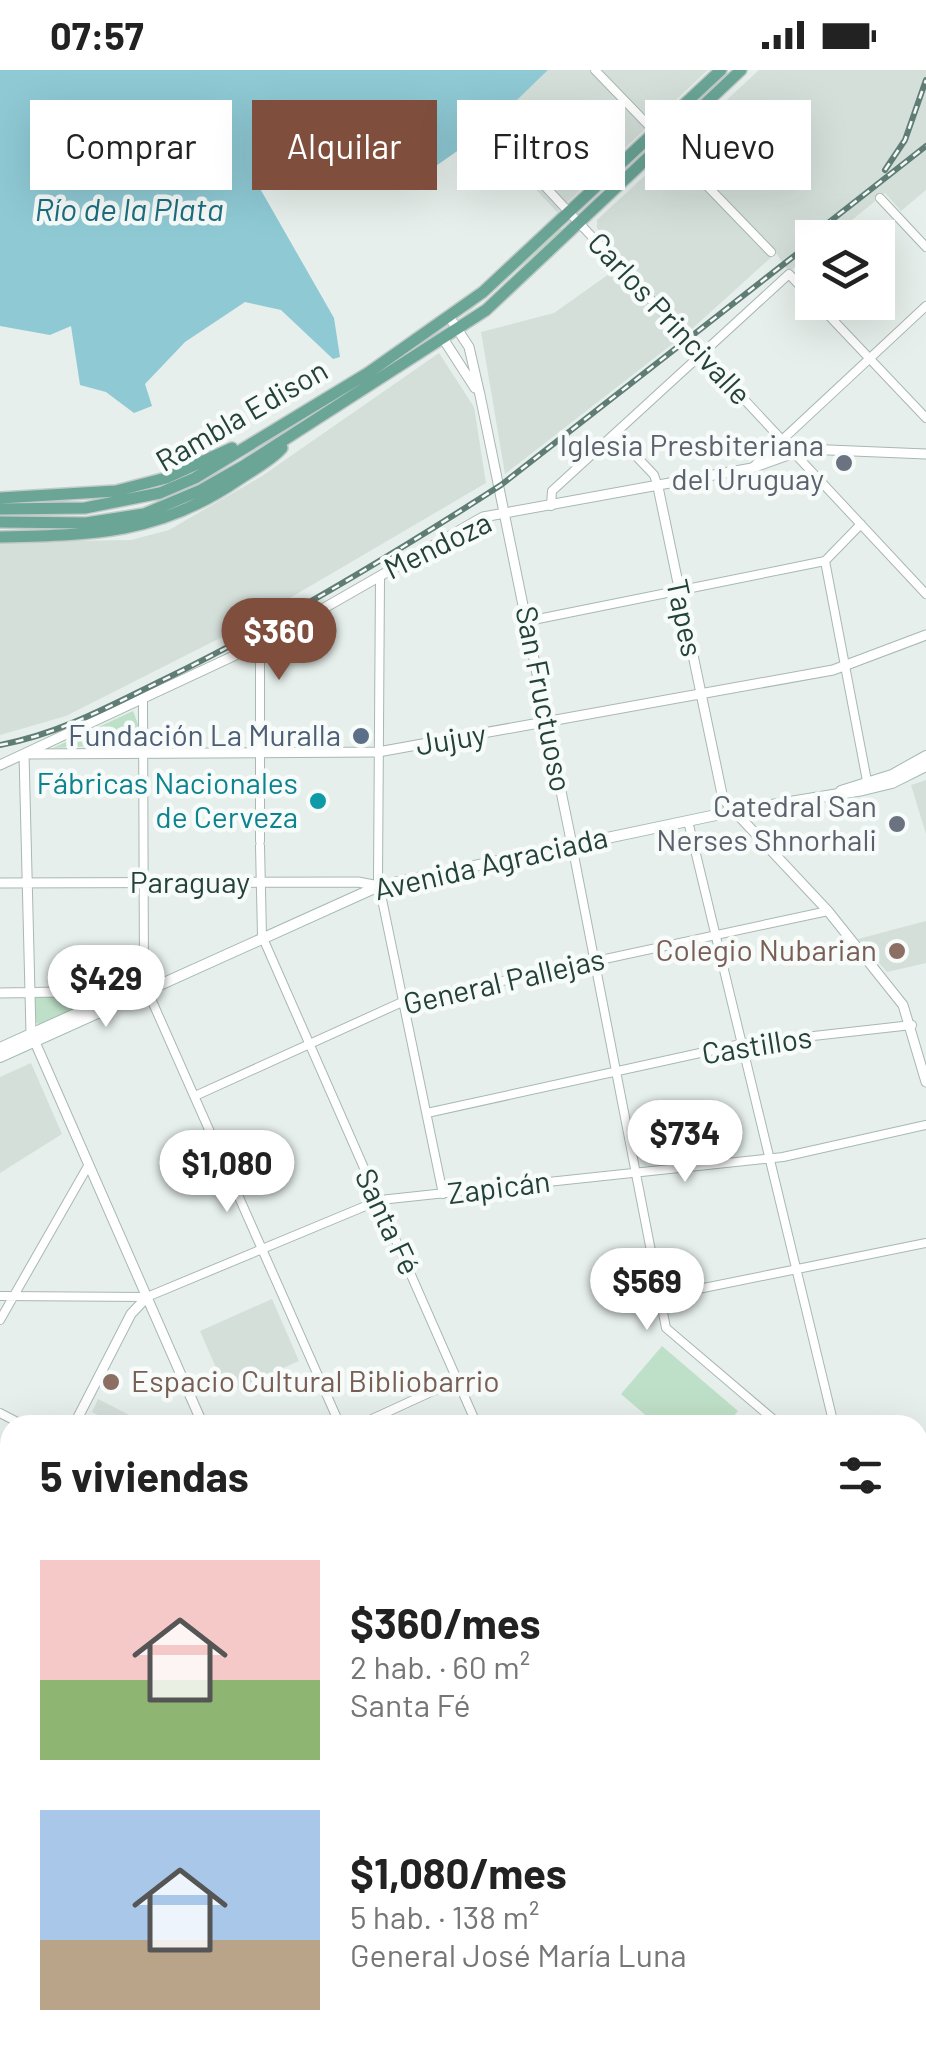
<!DOCTYPE html>
<html lang="es">
<head>
<meta charset="utf-8">
<style>
	:root { --surface:#fff; --page:#f6f6f6; --text:#222; --muted:#767676; --accent:#804e3d }
	body { margin:0; font-family:Barlow,sans-serif; background:var(--page); color:var(--text); height:100vh; display:flex; flex-direction:column; font-size:38px; white-space:nowrap }
	* { box-sizing:border-box; margin:0 }
	p { font-size:32px; color:var(--muted) }
	.icon { flex:none; width:55px; height:55px; fill:none; stroke:currentColor; stroke-width:2; stroke-linecap:round; stroke-linejoin:round }
	.map { position:relative; flex:1; overflow:hidden }
	.drawer { position:absolute; left:0px; top:1345px; width:928px; height:640px; display:flex; flex-direction:column; background:var(--surface); border-radius:30px 30px 0 0; box-shadow:0 10px 40px #0002 }
	.drawer>* { flex:none }
	.top-card { position:absolute; left:30px; top:30px; width:868px; height:90px; display:flex; gap:20px }
	.fabs { position:absolute; left:795px; top:150px; display:grid; gap:20px }
	.fabs a { display:grid; place-items:center; width:100px; height:100px; border-radius:0px; background:var(--surface); box-shadow:0 10px 40px #0002; font-size:50px }
	.price { position:absolute; translate:-50% -85px; padding:0 22px; border-radius:35px; background:#fff; color:#222; font-size:32px; line-height:65px; filter:drop-shadow(0 2px 5px #0008) }
	.price::after { content:''; position:absolute; left:50%; top:60px; width:30px; height:22px; margin-left:-15px; background:inherit; clip-path:polygon(0 0,100% 0,50% 100%) }
	.price.on { background:var(--accent); color:#fff }
	ul { padding:0; list-style:none }
	li { display:flex; align-items:center; gap:30px; height:250px; padding:0 40px }
	li span { display:grid; place-items:center; flex:none; width:280px; height:200px; border-radius:0px; color:#555 }
	li>.icon { margin-inline-start:auto }
	span .icon { width:120px; height:120px; fill:#fffc; stroke-width:1 }
	li b { font-size:42px }
	h2 { display:flex; justify-content:space-between; align-items:center; height:120px; padding:0 40px; font-size:42px }
	.tag { padding:0 35px; border-radius:0px; background:var(--surface); box-shadow:0 10px 40px #0002; font-size:35px; line-height:90px }
	.tag.on { background:var(--accent); color:#fff }
	.status { display:flex; justify-content:space-between; align-items:center; height:70px; padding:0 50px; background:var(--surface); direction:ltr }
	.status svg { height:28px; fill:currentColor }
	.map>svg:first-child { display:block }
	.built { fill:#d4dfda }
	.green { fill:#bfe0c8 }
	.water { fill:#8ec9d4 }
	.lines { fill:none; stroke-linecap:round; stroke-linejoin:round }
	.minor-casing { stroke:#a8b8b2; stroke-width:10 }
	.tertiary-casing { stroke:#a8b8b2; stroke-width:11 }
	.secondary-casing { stroke:#a4bbb3; stroke-width:12 }
	.primary-casing { stroke:#c2cac8; stroke-width:14 }
	.minor { stroke:#fff; stroke-width:8 }
	.tertiary { stroke:#fff; stroke-width:9 }
	.secondary { stroke:#fff; stroke-width:10 }
	.primary { stroke:#6aa596; stroke-width:11 }
	.rail-casing { stroke:#5f7d75; stroke-width:6 }
	.rail { stroke:#f7fbf9; stroke-width:2.5; stroke-dasharray:8; stroke-linecap:butt }
	.worship-dot { fill:#6b7280; stroke:#f7fbf9; stroke-width:4 }
	.service-dot { fill:#5c6f8a; stroke:#f7fbf9; stroke-width:4 }
	.culture-dot { fill:#0f9aa8; stroke:#f7fbf9; stroke-width:4 }
	.education-dot { fill:#8d6e63; stroke:#f7fbf9; stroke-width:4 }
	.labels { text-anchor:middle; stroke-width:9; stroke-linejoin:round; paint-order:stroke }
	.street-label { font-size:30px; fill:#24423a; stroke:#f7fbf9 }
	.worship-label { font-size:30px; fill:#5b616d; stroke:#f7fbf9; text-anchor:end }
	.service-label { font-size:30px; fill:#4e5e75; stroke:#f7fbf9; text-anchor:end }
	.culture-label { font-size:30px; fill:#0d838f; stroke:#f7fbf9; text-anchor:end }
	.education-label { font-size:30px; fill:#785e54; stroke:#f7fbf9; text-anchor:end }
	.water-label { font-size:32px; font-style:italic; fill:#1c6f80; stroke:#f7fbf9 }
</style>
</head>
<body>
<div class="status"><b>07:57</b><svg viewBox="0 0 49 12"><path d="M0 12V9h3v3zM5 12V6h3v6zM10 12V3h3v9zM15 12V0h3v12zM26 1h20v11H26zM47 4h2v5h-2z"/></svg></div>
<div class="map">
<svg width="926" height="1985" viewBox="0 0 926 1985">
	<rect width="100%" height="100%" fill="#e6efeb"/>
	<path class="built" d="M548,0H708L557,142L483,63Z
		M759,0H926V120L901,141L885,123L831,167L812,168V183L789,202L776,183L693,258L505,404L481,262L554,243L626,192L597,158V150Z
		M439,283L474,337L486,413L232,562L66,646L0,665V472L131,470L169,460L262,406Z
		M926,710V764L911,715Z
		M926,851V893L887,902L858,869Z
		M31,993L62,1064L0,1103V1007Z
		M272,1229L299,1291L227,1323L200,1261Z
		M98,1329L141,1351L139,1355H117L92,1342Z"/>
	<path class="green" d="M560,157L562,161L457,252Z
		M133,641L138,654L136,674L53,678Z
		M35,926H98L99,927L40,955L35,952Z
		M662,1276L738,1341L726,1355H657L621,1324Z
		M1,1553L10,1558V1605L0,1600Z"/>
	<path class="water" d="M0,0H548L483,63L413,112L361,119C348,102 336,82 319,69C286,44 256,72 254,108L334,248L340,287L333,289L281,240L245,232L185,272L145,314L152,336L134,343L106,322L80,315L71,256L50,265L0,256Z"/>
	<g class="lines">
		<g class="minor-casing">
			<path id="minor" d="M595,0L771,182
				M495,63L926,524
				M880,128L926,177
				M816,232L926,348
				M616,365L654,405L658,417
				M752,398L926,236
				M551,436L552,421L789,204L812,229
				M825,491L867,711
				M380,506L378,810L443,1124
				M253,551L260,573V771
				M528,551L825,491L861,454
				M143,631L144,913L340,1355
				M688,751L834,1355
				M572,775L666,1258L780,1355
				M260,776L262,866L477,1355
				M195,1026L400,933L828,841
				M427,1043L741,974L912,955
				M0,1226L147,1227L380,1130L783,1087L926,1055
				M659,1227L926,1173
				M0,1250L88,1096
				M0,1343L23,1355
				M359,1355L457,1310
				M918,1396L926,1394
				M0,1474L10,1479
				M918,1520L926,1518
				M0,1728L10,1734
				M0,1828L10,1817
				M918,1974L926,1978
				M461,1975L481,1985
				M672,1975L691,1985
				M18,1985L24,1975
				M156,1985L162,1975
				M295,1985L300,1975
				M435,1985L440,1975
				M561,1985L566,1975
				M806,1985L810,1975"/>
		</g>
		<g class="tertiary-casing">
			<path id="tertiary" d="M450,248L469,277L480,325L572,775
				M444,270L475,318
				M658,417L723,729L828,841L903,935L926,1012
				M24,684L378,682L833,600L926,565
				M24,684L31,963L203,1355
				M0,695L270,569L483,447L752,398L805,379L926,384
				M0,813L358,812L379,816
				M0,923L123,921
				M74,1355L131,1244L147,1227
				M0,1497L10,1478
				M0,1834L10,1840
				M249,1975L266,1985"/>
		</g>
		<g class="secondary-casing">
			<path id="secondary" d="M841,721L892,705L926,686
				M0,978L144,913H155
				M0,987L379,816L735,741L863,720L892,713L926,696
				M0,1608L10,1612
				M918,1666L926,1665
				M918,1774L926,1783
				M0,1946L10,1951
				M51,1975L69,1985"/>
		</g>
		<g class="primary-casing">
			<path id="primary" d="M0,428L116,421L166,408L232,378
				M0,439L85,438L160,423L195,408L368,303L483,222L721,0
				M0,452L86,453L144,444L201,420L245,395L486,240L741,0
				M0,467C92,465 159,464 238,410C252,400 271,391 282,378"/>
		</g>
		<use href="#minor" class="minor"/>
		<use href="#tertiary" class="tertiary"/>
		<use href="#secondary" class="secondary"/>
		<use href="#primary" class="primary"/>
		<g class="rail-casing">
			<path id="rail" d="M885,100L905,70L926,10
				M800,175L926,76
				M0,675C59,664 110,636 163,610C280,553 391,486 501,415L812,172"/>
		</g>
		<use href="#rail" class="rail"/>
	</g>
	<g class="worship-dot">
		<circle cx="844" cy="393" r="10"/>
		<circle cx="897" cy="754" r="10"/>
	</g>
	<circle class="service-dot" cx="361" cy="666" r="10"/>
	<circle class="culture-dot" cx="318" cy="731" r="10"/>
	<g class="education-dot">
		<circle cx="897" cy="881" r="10"/>
		<circle cx="111" cy="1312" r="10"/>
	</g>
	<g class="labels">
		<g class="street-label">
			<text transform="translate(669 249) rotate(47)" y="10">Carlos Princivalle</text>
			<text transform="translate(242 346) rotate(-30)" y="10">Rambla Edison</text>
			<text transform="translate(438 476) rotate(-26)" y="10">Mendoza</text>
			<text transform="translate(684 548) rotate(78)" y="10">Tapes</text>
			<text transform="translate(543 629) rotate(79)" y="10">San Fructuoso</text>
			<text transform="translate(451 670) rotate(-9)" y="10">Jujuy</text>
			<text transform="translate(491 794) rotate(-13)" y="10">Avenida Agraciada</text>
			<text x="190" y="823">Paraguay</text>
			<text transform="translate(504 912) rotate(-13)" y="10">General Pallejas</text>
			<text transform="translate(757 976) rotate(-9)" y="10">Castillos</text>
			<text transform="translate(499 1118) rotate(-7)" y="10">Zapicán</text>
			<text transform="translate(387 1152) rotate(65)" y="10">Santa Fé</text>
		</g>
		<g class="worship-label">
			<text x="824" y="386">Iglesia Presbiteriana<tspan x="824" dy="34">del Uruguay</tspan></text>
			<text x="877" y="747">Catedral San<tspan x="877" dy="34">Nerses Shnorhali</tspan></text>
		</g>
		<g class="service-label">
			<text x="341" y="676">Fundación La Muralla</text>
		</g>
		<g class="culture-label">
			<text x="298" y="724">Fábricas Nacionales<tspan x="298" dy="34">de Cerveza</tspan></text>
		</g>
		<g class="education-label">
			<text x="877" y="891">Colegio Nubarian</text>
			<text x="131" y="1322" text-anchor="start">Espacio Cultural Bibliobarrio</text>
		</g>
		<g class="water-label">
			<text x="129" y="151">Río de la Plata</text>
		</g>
	</g>
</svg>
<div class="fabs">
<a><svg class="icon" aria-label="layers" viewBox="0 0 24 24"><path d="M12 4l9 5-9 5-9-5zM3 14l9 5 9-5"/></svg></a>
</div>
<b class="price on" style="left:279px;top:613px">$360</b>
<b class="price" style="left:106px;top:960px">$429</b>
<b class="price" style="left:685px;top:1115px">$734</b>
<b class="price" style="left:227px;top:1145px">$1,080</b>
<b class="price" style="left:647px;top:1263px">$569</b>
<div class="top-card">
<a class="tag">Comprar</a>
<a class="tag on">Alquilar</a>
<a class="tag">Filtros</a>
<a class="tag">Nuevo</a>
</div>
<section class="drawer">
<h2>5 viviendas<svg class="icon" aria-label="filters" viewBox="0 0 24 24"><path d="M4 7h16M4 17h16"/><circle cx="9" cy="7" r="2"/><circle cx="15" cy="17" r="2"/></svg></h2>
<ul>
<li><span style="background:linear-gradient(#f6c9c9 60%,#8fb573 0)"><svg class="icon" aria-label="home" viewBox="0 0 24 24"><path d="M3 11l9-7 9 7M6 9v11h12V9"/></svg></span><div><b>$360/mes</b><p>2 hab. · 60 m²</p><p>Santa Fé</p></div></li>
<li><span style="background:linear-gradient(#a9c7e8 65%,#b9a48a 0)"><svg class="icon" aria-label="home" viewBox="0 0 24 24"><path d="M3 11l9-7 9 7M6 9v11h12V9"/></svg></span><div><b>$1,080/mes</b><p>5 hab. · 138 m²</p><p>General José María Luna</p></div></li>
</ul>
</section>
</div>
</body>
</html>
